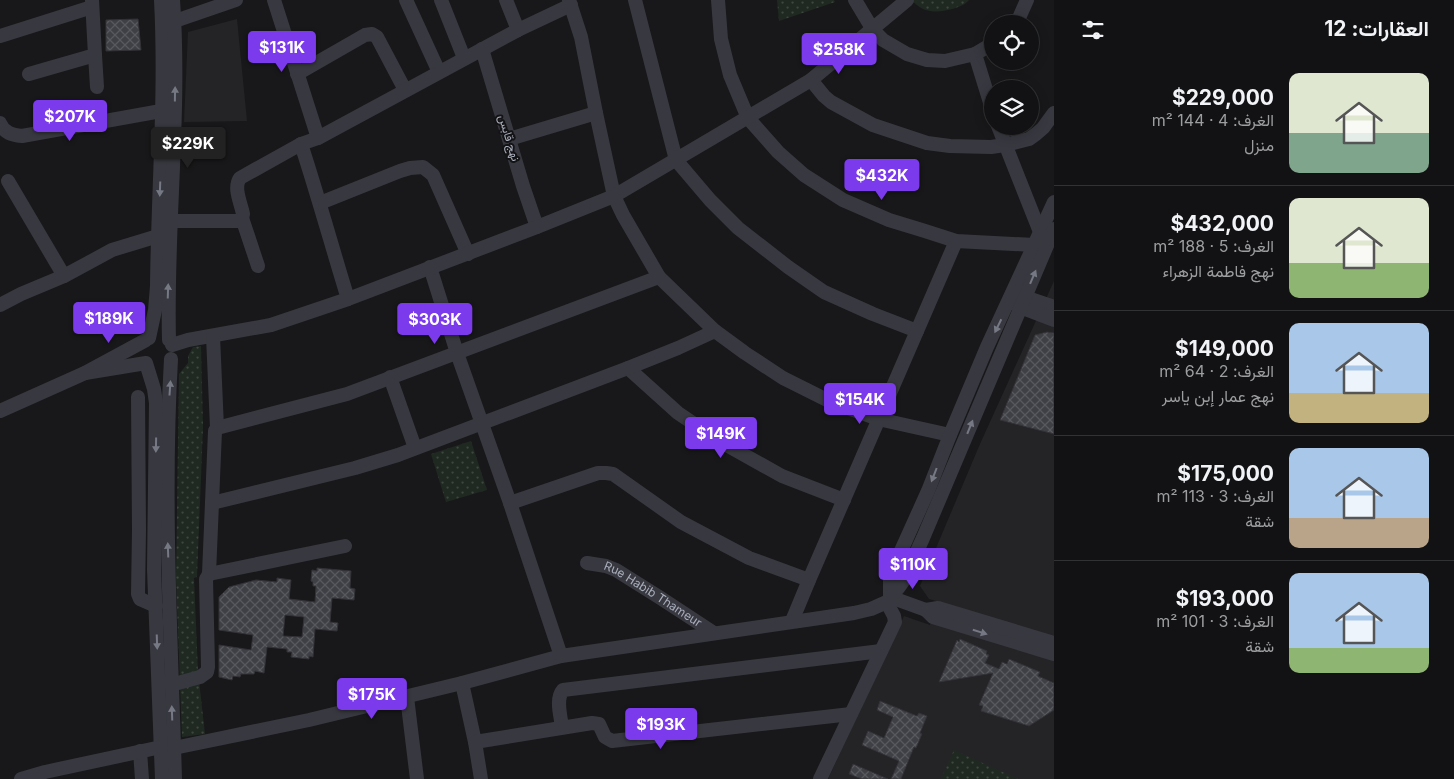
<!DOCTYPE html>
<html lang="ar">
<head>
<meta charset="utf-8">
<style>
	:root { --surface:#121214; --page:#1f2022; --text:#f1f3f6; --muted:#9c9ea0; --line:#313234; --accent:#7c3aed }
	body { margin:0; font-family:Inter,Vazirmatn,sans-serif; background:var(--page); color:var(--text); direction:rtl; height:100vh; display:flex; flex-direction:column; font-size:19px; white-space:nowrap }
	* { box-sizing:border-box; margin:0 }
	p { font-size:16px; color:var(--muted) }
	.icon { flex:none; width:28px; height:28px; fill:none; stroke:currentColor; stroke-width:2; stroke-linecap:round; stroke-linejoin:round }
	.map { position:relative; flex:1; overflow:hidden; direction:ltr }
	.details { display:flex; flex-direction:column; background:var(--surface); width:400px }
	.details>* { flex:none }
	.buttons { position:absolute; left:984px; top:15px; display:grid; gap:10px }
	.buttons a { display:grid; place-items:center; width:55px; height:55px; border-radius:50%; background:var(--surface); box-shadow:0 2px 12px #0003,0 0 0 1px var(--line); font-size:25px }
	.price { position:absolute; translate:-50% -42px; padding:0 11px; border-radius:5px; background:var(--accent); color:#fff; font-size:16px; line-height:32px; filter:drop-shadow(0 1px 2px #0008) }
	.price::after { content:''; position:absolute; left:50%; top:30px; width:15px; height:11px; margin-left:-8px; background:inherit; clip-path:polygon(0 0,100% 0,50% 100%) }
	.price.active { background:#222; color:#fff }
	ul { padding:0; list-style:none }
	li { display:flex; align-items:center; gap:15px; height:125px; padding:0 25px }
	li+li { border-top:1px solid var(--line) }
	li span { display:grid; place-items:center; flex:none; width:140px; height:100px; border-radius:10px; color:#555 }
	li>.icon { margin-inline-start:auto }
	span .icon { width:60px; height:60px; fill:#fffc; stroke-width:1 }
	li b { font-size:21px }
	h2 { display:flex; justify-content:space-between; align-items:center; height:60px; padding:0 25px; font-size:21px }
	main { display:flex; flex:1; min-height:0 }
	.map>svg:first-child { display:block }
	.built { fill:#242427 }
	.grass { fill:url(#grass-dots) }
	.building { fill:url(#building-cross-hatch); stroke:#323237; fill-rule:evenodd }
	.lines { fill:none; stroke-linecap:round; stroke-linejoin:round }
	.minor { stroke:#383940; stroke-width:14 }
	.oneway { fill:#767984 }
	.labels { text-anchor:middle; stroke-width:4; stroke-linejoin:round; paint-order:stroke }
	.street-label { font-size:12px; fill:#a9aebb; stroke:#131315 }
</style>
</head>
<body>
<main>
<section class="details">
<h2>العقارات: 12<svg class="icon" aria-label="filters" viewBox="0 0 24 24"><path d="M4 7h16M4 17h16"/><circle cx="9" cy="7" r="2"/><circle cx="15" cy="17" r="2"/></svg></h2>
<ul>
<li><span style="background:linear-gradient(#dfe7d0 60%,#7fa58c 0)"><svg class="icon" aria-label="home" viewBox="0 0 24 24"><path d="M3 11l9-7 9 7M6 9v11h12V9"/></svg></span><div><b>$229,000</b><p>الغرف: 4 · 144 m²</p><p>منزل</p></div></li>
<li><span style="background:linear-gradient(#dfe7d0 65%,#8fb573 0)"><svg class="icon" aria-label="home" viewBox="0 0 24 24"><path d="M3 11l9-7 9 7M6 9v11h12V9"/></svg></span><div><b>$432,000</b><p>الغرف: 5 · 188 m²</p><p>نهج فاطمة الزهراء</p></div></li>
<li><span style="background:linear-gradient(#a9c7e8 70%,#c2b280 0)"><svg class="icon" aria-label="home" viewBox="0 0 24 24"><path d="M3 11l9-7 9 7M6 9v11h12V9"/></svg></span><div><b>$149,000</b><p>الغرف: 2 · 64 m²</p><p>نهج عمار إبن ياسر</p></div></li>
<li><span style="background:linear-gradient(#a9c7e8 70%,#b9a48a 0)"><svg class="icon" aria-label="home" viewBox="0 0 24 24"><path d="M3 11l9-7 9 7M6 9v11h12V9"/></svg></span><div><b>$175,000</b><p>الغرف: 3 · 113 m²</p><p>شقة</p></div></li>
<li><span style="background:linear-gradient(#a9c7e8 75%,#8fb573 0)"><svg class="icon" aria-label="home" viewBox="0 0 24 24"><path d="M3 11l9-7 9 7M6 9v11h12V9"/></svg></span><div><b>$193,000</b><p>الغرف: 3 · 101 m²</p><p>شقة</p></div></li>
</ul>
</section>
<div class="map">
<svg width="1054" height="779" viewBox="0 0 1054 779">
	<defs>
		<pattern id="grass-dots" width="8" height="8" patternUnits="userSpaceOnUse" patternTransform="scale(1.25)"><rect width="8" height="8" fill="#1f2921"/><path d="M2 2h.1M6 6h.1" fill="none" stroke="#3d463f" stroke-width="1.8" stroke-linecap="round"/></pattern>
		<pattern id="building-cross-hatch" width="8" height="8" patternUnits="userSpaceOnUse" patternTransform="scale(1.25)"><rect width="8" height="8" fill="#3f4045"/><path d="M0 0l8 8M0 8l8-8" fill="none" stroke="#58595e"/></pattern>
	</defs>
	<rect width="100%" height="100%" fill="#18181a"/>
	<path class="built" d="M237,19L247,121L184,122L188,32Z
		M1054,281V779H828L904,616L930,625L940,602L929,599L920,586L980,444Z"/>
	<path class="grass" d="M777,0H834L835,2L779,21Z
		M914,0H969C962,9 937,14 926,10C921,9 916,4 912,1Z
		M201,346L203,427L197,577L194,578L198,672L205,734L182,737L176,579L179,374L188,363V356L193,347Z
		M471,441L487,490L446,502L431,454Z
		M954,750L1018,779H941Z"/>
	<path class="building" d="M138,19L141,50L106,51V20Z
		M1047,332L1054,333V434L1000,420L1035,335Z
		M317,568L351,571L350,588L355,589L354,600L332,598L330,622L338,623L337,631L315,629L313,657L309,656V659L291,657L292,652H287V649L267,647L264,673L255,671L254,674H241L240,677L233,676L232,680L219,677V645L251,650L253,635L219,630V597L229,587L256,580L277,582V578L291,580L289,599L315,602L316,586H313V582L311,581L312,570L317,571ZM285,615L304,617L302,637L283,636Z
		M960,639L987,651L986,654L989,655L985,663L999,669L1002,662L1007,664L1009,659L1040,672L1038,676L1054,683V710L1029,726L981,711L983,706L979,705L993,673L939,682L957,640L959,642Z
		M880,701L917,716L919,713L927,716L920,733L922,734L916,748L914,747L901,779H891L899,761L862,745L868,731L884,738L893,717L877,710Z
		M853,764L888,779H862L849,774Z"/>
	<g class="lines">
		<g class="minor">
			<path d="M274,0L318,138"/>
			<path d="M406,0L439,72"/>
			<path d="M441,0L464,58"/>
			<path d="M506,0L518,30"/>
			<path d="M569,0L581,37L596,113L614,196L623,215L659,277L715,331L745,353L783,378L831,402L878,419L950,435"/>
			<path d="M635,0L676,160L710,200L738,228L788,267L824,292L873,314L917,331"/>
			<path d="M718,0L721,39L730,75L748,118L778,152L804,175L843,200L889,220L925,231L956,241L1034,245"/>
			<path d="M855,0L873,30L883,40L907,54L927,60L945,61L975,54L992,44"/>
			<path d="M175,21L236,0"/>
			<path d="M1014,24L1019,18L1027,0"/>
			<path d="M0,36L92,7"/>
			<path d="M482,49L523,186L537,227"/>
			<path d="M975,54L992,109"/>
			<path d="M95,55L97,87"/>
			<path d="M29,74L95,55L92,0"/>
			<path d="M297,74L365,35L372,34L377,37L405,90"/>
			<path d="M811,80L824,96L831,102L873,125L927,143L950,146L991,147L1005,145L1029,139L1036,134L1043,128L1054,113"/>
			<path d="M0,123C4,133 12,135 22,136L161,111"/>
			<path d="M998,126L1040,232"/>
			<path d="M509,139L596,113"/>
			<path d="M301,144C318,196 332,247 348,299"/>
			<path d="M8,181L64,276"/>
			<path d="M320,203L400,171L410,168L423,167L433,175L468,254"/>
			<path d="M242,218L258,266"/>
			<path d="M171,221H239L242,218L243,214C241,203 233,188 240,178L301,144L318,138L518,30L571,5"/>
			<path d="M430,267L457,353L510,503L561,656"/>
			<path d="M1017,293L1025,297L1054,307"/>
			<path d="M1013,303L1020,307L1054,320"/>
			<path d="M0,305L21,294L64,276L112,250L158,236"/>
			<path d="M149,338L155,310L157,286C158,190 166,95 161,0"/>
			<path d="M169,340C166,227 181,113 173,0"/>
			<path d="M172,345L188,340L271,325L348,299L537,227L614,196L811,80L907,0"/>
			<path d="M171,359C163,499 171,639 175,779"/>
			<path d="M628,368L678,413L721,442L782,476L844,500"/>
			<path d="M85,373L146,363L154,389L156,403L154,569L162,779"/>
			<path d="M390,377L415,448"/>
			<path d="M138,397L139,530L138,594L140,599L156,606"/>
			<path d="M0,411L85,373L146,340"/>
			<path d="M217,428L347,394L659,277"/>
			<path d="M212,503L355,468L398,455L628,368L678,348L715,331"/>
			<path d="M510,503L598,473H606L613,474L681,522L749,558L809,580"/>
			<path id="s1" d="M587,563L606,566L616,570L659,597L714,633"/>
			<path d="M209,574L345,546"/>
			<path d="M890,597V581L896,562L928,491L950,435L987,347L1054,202"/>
			<path d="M890,597L926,610L933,617L1054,654"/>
			<path d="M926,610L938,608L1054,643"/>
			<path d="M792,621L809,580L956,241"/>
			<path d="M178,683L200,677L207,672L208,667L206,579L209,574L215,431L217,428L213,336"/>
			<path d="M462,683L475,742L481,779"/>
			<path d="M407,697L417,779"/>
			<path d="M562,727C561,717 555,699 563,690L881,651"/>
			<path d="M475,742L592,723L599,724L605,737L612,741L851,714"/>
			<path d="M174,748L309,720L462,683L561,656L854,613L871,609L889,601L890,597L899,587L904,580L923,538L1054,229"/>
			<path d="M140,751L142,779"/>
			<path d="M21,779L45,772L161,747"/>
			<path d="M820,779L895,622L894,616L887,603"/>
		</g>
	</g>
	<defs><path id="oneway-solid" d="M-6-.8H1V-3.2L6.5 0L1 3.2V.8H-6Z" transform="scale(1.25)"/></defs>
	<g class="oneway">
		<use href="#oneway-solid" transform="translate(175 94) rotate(-89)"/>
		<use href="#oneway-solid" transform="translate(160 189) rotate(92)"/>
		<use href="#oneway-solid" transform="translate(1033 277) rotate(-67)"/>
		<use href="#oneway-solid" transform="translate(168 291) rotate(-88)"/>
		<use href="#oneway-solid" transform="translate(998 326) rotate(116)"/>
		<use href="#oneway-solid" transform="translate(170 388) rotate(-86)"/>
		<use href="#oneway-solid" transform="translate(970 427) rotate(-68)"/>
		<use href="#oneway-solid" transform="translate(156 445) rotate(91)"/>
		<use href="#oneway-solid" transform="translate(934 475) rotate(111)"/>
		<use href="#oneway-solid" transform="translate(168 550) rotate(-92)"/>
		<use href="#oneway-solid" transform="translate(980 632) rotate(17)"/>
		<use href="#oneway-solid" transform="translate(157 642) rotate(88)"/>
		<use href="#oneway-solid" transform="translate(172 713) rotate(-92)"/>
	</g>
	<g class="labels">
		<g class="street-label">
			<text transform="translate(509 138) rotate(73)" y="4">نهج قابس</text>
			<text dy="4" stroke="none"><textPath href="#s1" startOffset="74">Rue Habib Thameur</textPath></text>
		</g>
	</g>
</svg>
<div class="buttons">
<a><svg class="icon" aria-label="locate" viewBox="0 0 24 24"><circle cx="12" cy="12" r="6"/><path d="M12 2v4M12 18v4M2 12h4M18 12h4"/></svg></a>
<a><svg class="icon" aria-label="layers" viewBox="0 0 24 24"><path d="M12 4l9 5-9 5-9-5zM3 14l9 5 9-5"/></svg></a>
</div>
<b class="price" style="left:282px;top:73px">$131K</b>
<b class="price" style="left:839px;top:75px">$258K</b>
<b class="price" style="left:70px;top:142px">$207K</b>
<b class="price active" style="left:188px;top:169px">$229K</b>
<b class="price" style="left:882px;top:201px">$432K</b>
<b class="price" style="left:109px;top:344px">$189K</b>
<b class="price" style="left:435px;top:345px">$303K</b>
<b class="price" style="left:860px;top:425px">$154K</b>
<b class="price" style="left:721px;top:459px">$149K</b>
<b class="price" style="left:913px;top:590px">$110K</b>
<b class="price" style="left:372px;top:720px">$175K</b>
<b class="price" style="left:661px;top:750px">$193K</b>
</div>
</main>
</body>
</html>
